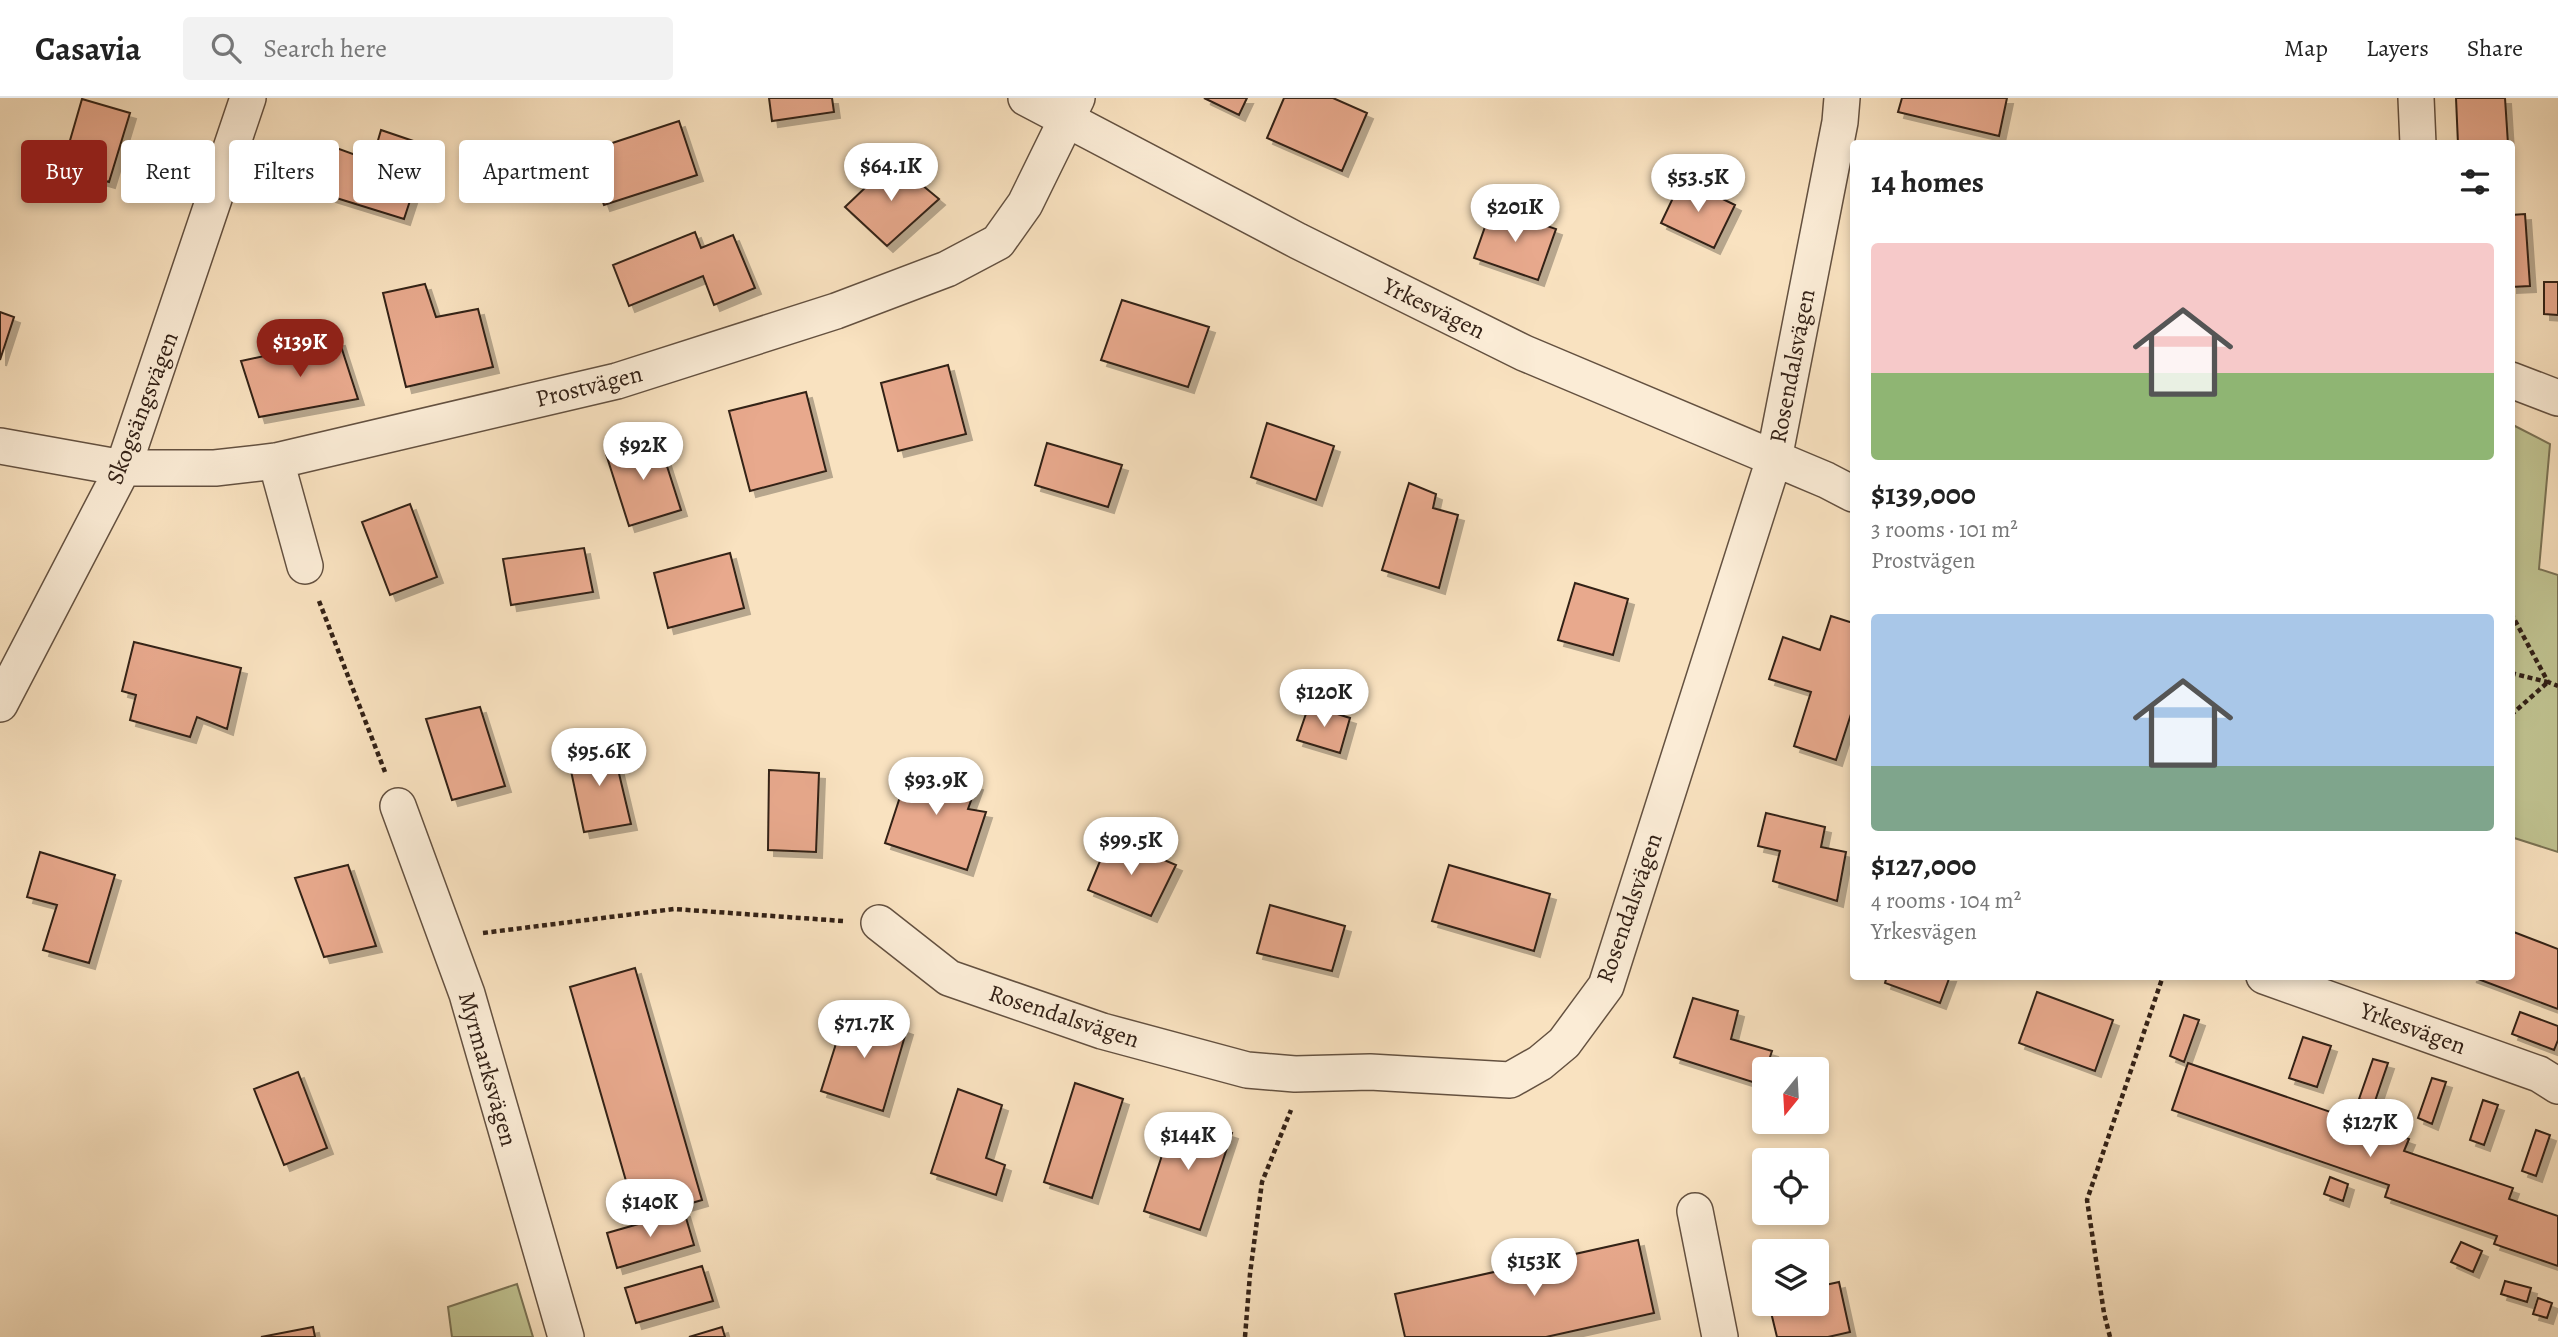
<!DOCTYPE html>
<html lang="en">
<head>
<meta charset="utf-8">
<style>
	:root { --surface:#fff; --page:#f2f2f2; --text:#222; --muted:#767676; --line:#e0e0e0; --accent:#8f2418 }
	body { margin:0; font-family:Alegreya,serif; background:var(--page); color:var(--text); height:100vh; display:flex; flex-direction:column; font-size:26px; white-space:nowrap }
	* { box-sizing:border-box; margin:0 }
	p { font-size:23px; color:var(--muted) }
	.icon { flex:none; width:38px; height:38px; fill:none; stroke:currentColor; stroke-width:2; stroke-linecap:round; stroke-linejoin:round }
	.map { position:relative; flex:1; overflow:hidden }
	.details { position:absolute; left:1850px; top:42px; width:665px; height:840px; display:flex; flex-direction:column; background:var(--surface); border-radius:7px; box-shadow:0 4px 10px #0003 }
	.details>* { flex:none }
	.top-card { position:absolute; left:21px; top:42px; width:665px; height:63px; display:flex; gap:14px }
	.needle { width:46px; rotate:198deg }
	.buttons { position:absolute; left:1752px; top:959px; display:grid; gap:14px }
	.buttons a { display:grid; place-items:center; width:77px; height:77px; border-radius:7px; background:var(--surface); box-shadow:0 4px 10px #0003; font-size:35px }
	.price { position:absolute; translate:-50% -60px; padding:0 16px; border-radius:24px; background:#fff; color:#222; font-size:23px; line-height:46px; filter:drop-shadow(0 2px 4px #0008) }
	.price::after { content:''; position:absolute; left:50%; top:42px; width:21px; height:16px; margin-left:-10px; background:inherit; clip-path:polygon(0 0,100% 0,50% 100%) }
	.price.current { background:var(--accent); color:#fff }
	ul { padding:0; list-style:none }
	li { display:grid; align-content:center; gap:14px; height:371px; padding:0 21px }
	li span { display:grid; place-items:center; height:217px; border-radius:7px; color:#555 }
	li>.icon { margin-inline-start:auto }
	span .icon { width:126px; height:126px; fill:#fffc; stroke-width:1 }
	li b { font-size:30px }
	h2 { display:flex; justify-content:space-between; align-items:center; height:84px; padding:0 21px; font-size:30px }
	.tag { padding:0 24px; border-radius:7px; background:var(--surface); box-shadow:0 4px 10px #0003; font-size:24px; line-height:63px }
	.tag.current { background:var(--accent); color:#fff }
	header { display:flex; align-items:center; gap:42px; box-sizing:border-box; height:98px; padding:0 35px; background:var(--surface); border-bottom:2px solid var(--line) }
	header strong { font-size:33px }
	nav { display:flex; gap:38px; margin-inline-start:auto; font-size:24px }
	.search { width:490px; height:63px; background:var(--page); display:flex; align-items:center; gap:18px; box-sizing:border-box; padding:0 24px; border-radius:7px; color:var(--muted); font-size:26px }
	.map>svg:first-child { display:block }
	.green { fill:#c0c391; stroke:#7a7254; stroke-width:2 }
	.building { fill:#e8a98d; stroke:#332116; stroke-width:2; filter:url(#shadow) }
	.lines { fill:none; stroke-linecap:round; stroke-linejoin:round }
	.minor-casing { stroke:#645140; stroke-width:38 }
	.path { stroke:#332116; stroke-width:4.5; stroke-dasharray:5 3.5; stroke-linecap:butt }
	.minor { stroke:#fbecd6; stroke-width:35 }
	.labels { text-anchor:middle; stroke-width:5; stroke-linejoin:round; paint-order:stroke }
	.street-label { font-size:24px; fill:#332116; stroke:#fbecd6 }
</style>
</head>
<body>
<header>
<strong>Casavia</strong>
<div class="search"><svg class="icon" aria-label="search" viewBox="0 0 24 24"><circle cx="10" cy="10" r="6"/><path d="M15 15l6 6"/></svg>Search here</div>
<nav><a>Map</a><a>Layers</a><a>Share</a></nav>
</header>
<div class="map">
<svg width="2558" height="1239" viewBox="0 0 2558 1239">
	<defs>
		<filter id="shadow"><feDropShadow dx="6" dy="6" stdDeviation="0" flood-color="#0004"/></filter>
	</defs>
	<rect width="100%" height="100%" fill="#f9e2c0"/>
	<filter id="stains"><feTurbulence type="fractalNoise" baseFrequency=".00286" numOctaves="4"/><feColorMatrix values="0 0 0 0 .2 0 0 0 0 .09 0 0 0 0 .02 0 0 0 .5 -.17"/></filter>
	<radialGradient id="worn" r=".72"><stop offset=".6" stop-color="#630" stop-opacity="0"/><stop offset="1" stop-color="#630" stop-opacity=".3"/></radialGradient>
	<path class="green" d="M2511,326L2550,346L2539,471L2558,477V754L2511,739Z
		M517,1186L533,1239H452L448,1209Z"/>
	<path class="building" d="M769,0H832L834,14L772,23Z
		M1204,0H1247L1239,17Z
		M1284,0H1333L1367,15L1342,73L1267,40Z
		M1902,0H2007L1999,38L1898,14Z
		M2456,0H2505L2508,46H2458Z
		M82,1L130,15L109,84L62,70Z
		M679,23L697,77L604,107L585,54Z
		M381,32L428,48L404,121L317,94L331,48L372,63Z
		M893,63L939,101L887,148L845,109Z
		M1682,81L1735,107L1714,150L1661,125Z
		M1492,109L1556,131L1538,182L1474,160Z
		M2525,116L2530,188L2511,189V117Z
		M695,134L701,150L733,137L755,190L714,207L703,178L629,208L613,167Z
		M2544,184H2558V217L2544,216Z
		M425,186L436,219L478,211L493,269L406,289L383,195Z
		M1122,202L1209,229L1188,289L1101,262Z
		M0,214L14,219L0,262Z
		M339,242L358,301L259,319L241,263Z
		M948,267L966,336L898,353L881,285Z
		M806,294L826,373L750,393L729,313Z
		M1267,325L1334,348L1316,402L1251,379Z
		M658,340L681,412L629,428L606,356Z
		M1047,345L1122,367L1108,409L1035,387Z
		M1409,385L1436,396L1433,410L1458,417L1439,490L1382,472Z
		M410,406L437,479L390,497L362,424Z
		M584,450L593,494L511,507L503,461Z
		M730,455L744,510L668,530L654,475Z
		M1575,485L1628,501L1613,557L1558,542Z
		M1831,518L1853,525V610L1836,662L1794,648L1811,594L1769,581L1783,539L1820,552Z
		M134,544L241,570L227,631L197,619L190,639L130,622L136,597L122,593Z
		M1309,607L1350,620L1340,655L1297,642Z
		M480,609L505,688L452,702L426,621Z
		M612,646L631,726L584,734L567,654Z
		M912,662L977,686L968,711L986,714L967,772L885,745Z
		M769,672L819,675L816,754L768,752Z
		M1766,715L1825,729L1821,749L1846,754L1837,803L1773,783L1780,753L1758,748Z
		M1110,739L1176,767L1151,818L1088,792Z
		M40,754L115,777L89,865L43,852L57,807L27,799Z
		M348,767L376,848L324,859L295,780Z
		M1449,767L1550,796L1534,853L1432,823Z
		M1270,807L1345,828L1332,873L1257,855Z
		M2511,833L2558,851V911L2470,878H2511Z
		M635,870L702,1102L637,1121L570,889Z
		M1887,878H1950L1940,905L1885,885Z
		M2037,894L2113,922L2095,973L2019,945Z
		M1693,900L1738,913L1731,941L1772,953L1766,971H1764L1762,987L1674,959Z
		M847,911L907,931L883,1013L821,993Z
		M2520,914L2558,928V942L2554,952L2512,936Z
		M2184,917L2199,922L2184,964L2170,958Z
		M2303,939L2331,948L2317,989L2289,980Z
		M2373,961L2388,965L2374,1006L2359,1001Z
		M2188,965L2409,1041L2404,1053L2513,1090L2509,1101L2558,1118V1168L2494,1146L2497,1138L2385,1099L2389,1087L2172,1012Z
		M298,974L327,1050L284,1067L254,991Z
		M2432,980L2446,984L2432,1026L2418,1020Z
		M1075,985L1123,1001L1092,1100L1044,1084Z
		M958,991L1002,1007L986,1060L1005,1067L996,1097L931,1075Z
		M2483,1002L2498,1007L2484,1047L2470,1042Z
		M1175,1017L1232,1035L1200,1132L1144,1113Z
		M2536,1032L2550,1037L2536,1078L2522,1073Z
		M2330,1079L2348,1086L2343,1103L2324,1096Z
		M684,1113L694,1147L617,1170L607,1135Z
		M1638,1142L1654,1215L1546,1239H1405L1395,1196Z
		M2461,1144L2482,1153L2473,1174L2451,1164Z
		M702,1168L713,1203L636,1225L625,1190Z
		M2505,1183L2531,1190L2527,1204L2501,1196Z
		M1839,1184L1850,1234L1828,1239H1777L1769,1206H1816V1189Z
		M2538,1200L2552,1205L2547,1220L2533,1216Z
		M313,1229L315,1239H261Z
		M722,1229L725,1239H689Z"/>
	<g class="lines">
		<g class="minor-casing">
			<path id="minor" d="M1026,0L1298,143L1524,255L1826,382L1853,396
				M2416,0L2418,46
				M2511,282L2558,300
				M0,348L123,370H215L276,363L617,283L836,213L947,171L998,144L1025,106L1077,0
				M276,363L305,468
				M0,606L123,370L248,0
				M398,708L467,896L566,1239
				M879,825L949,880L1102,933L1247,972L1295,976L1370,974L1510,982L1540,965L1564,945L1606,888L1774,361L1840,24L1842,0
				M2264,878L2539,976L2558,988
				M1695,1113L1720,1239"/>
		</g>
		<path class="path" d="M319,503L385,674
			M2511,515L2548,584L2558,588
			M2511,575L2547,584
			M2511,617L2548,584
			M483,835L674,811L843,823
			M1245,1239L1250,1176L1262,1084L1291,1012
			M2110,1239L2104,1215L2087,1102L2163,878"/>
		<use href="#minor" class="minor"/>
	</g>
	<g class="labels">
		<g class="street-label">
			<text transform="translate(1434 210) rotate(26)" y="8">Yrkesvägen</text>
			<text transform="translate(1792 268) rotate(-79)" y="8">Rosendalsvägen</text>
			<text transform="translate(589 288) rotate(-14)" y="8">Prostvägen</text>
			<text transform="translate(142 310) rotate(-69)" y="8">Skogsängsvägen</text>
			<text transform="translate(1629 810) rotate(-71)" y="8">Rosendalsvägen</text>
			<text transform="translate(1064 918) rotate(18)" y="8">Rosendalsvägen</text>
			<text transform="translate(2413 930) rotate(20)" y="8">Yrkesvägen</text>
			<text transform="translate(488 971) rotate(74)" y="8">Myrmarksvägen</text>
		</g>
	</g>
	<rect width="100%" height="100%" filter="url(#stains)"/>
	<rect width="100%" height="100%" fill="url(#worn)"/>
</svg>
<div class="buttons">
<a><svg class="needle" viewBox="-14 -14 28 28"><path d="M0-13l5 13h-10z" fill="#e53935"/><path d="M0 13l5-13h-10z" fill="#767676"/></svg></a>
<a><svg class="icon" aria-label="locate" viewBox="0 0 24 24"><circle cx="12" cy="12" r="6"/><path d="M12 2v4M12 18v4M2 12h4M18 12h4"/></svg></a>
<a><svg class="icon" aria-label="layers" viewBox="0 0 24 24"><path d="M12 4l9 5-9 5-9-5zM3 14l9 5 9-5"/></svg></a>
</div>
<b class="price" style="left:891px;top:105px">$64.1K</b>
<b class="price" style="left:1698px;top:116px">$53.5K</b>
<b class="price" style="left:1515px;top:146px">$201K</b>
<b class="price current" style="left:300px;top:281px">$139K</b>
<b class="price" style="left:643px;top:384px">$92K</b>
<b class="price" style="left:1324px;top:631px">$120K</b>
<b class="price" style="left:599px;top:690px">$95.6K</b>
<b class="price" style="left:936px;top:719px">$93.9K</b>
<b class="price" style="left:1131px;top:779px">$99.5K</b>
<b class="price" style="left:864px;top:962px">$71.7K</b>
<b class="price" style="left:2370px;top:1061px">$127K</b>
<b class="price" style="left:1188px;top:1074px">$144K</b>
<b class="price" style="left:650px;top:1141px">$140K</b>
<b class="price" style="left:1534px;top:1200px">$153K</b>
<div class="top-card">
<a class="tag current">Buy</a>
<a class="tag">Rent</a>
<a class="tag">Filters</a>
<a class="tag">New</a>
<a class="tag">Apartment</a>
</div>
<section class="details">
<h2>14 homes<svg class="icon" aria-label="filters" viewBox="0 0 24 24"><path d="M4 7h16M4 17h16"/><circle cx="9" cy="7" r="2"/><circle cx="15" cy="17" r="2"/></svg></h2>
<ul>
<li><span style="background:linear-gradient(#f6c9c9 60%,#8fb573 0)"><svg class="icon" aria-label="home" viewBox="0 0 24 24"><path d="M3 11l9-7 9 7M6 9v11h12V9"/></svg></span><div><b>$139,000</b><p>3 rooms · 101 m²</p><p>Prostvägen</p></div></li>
<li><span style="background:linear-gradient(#a9c7e8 70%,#7fa58c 0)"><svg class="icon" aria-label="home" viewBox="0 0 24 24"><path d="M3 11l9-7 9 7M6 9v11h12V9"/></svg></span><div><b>$127,000</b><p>4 rooms · 104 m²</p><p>Yrkesvägen</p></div></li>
</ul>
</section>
</div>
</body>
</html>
